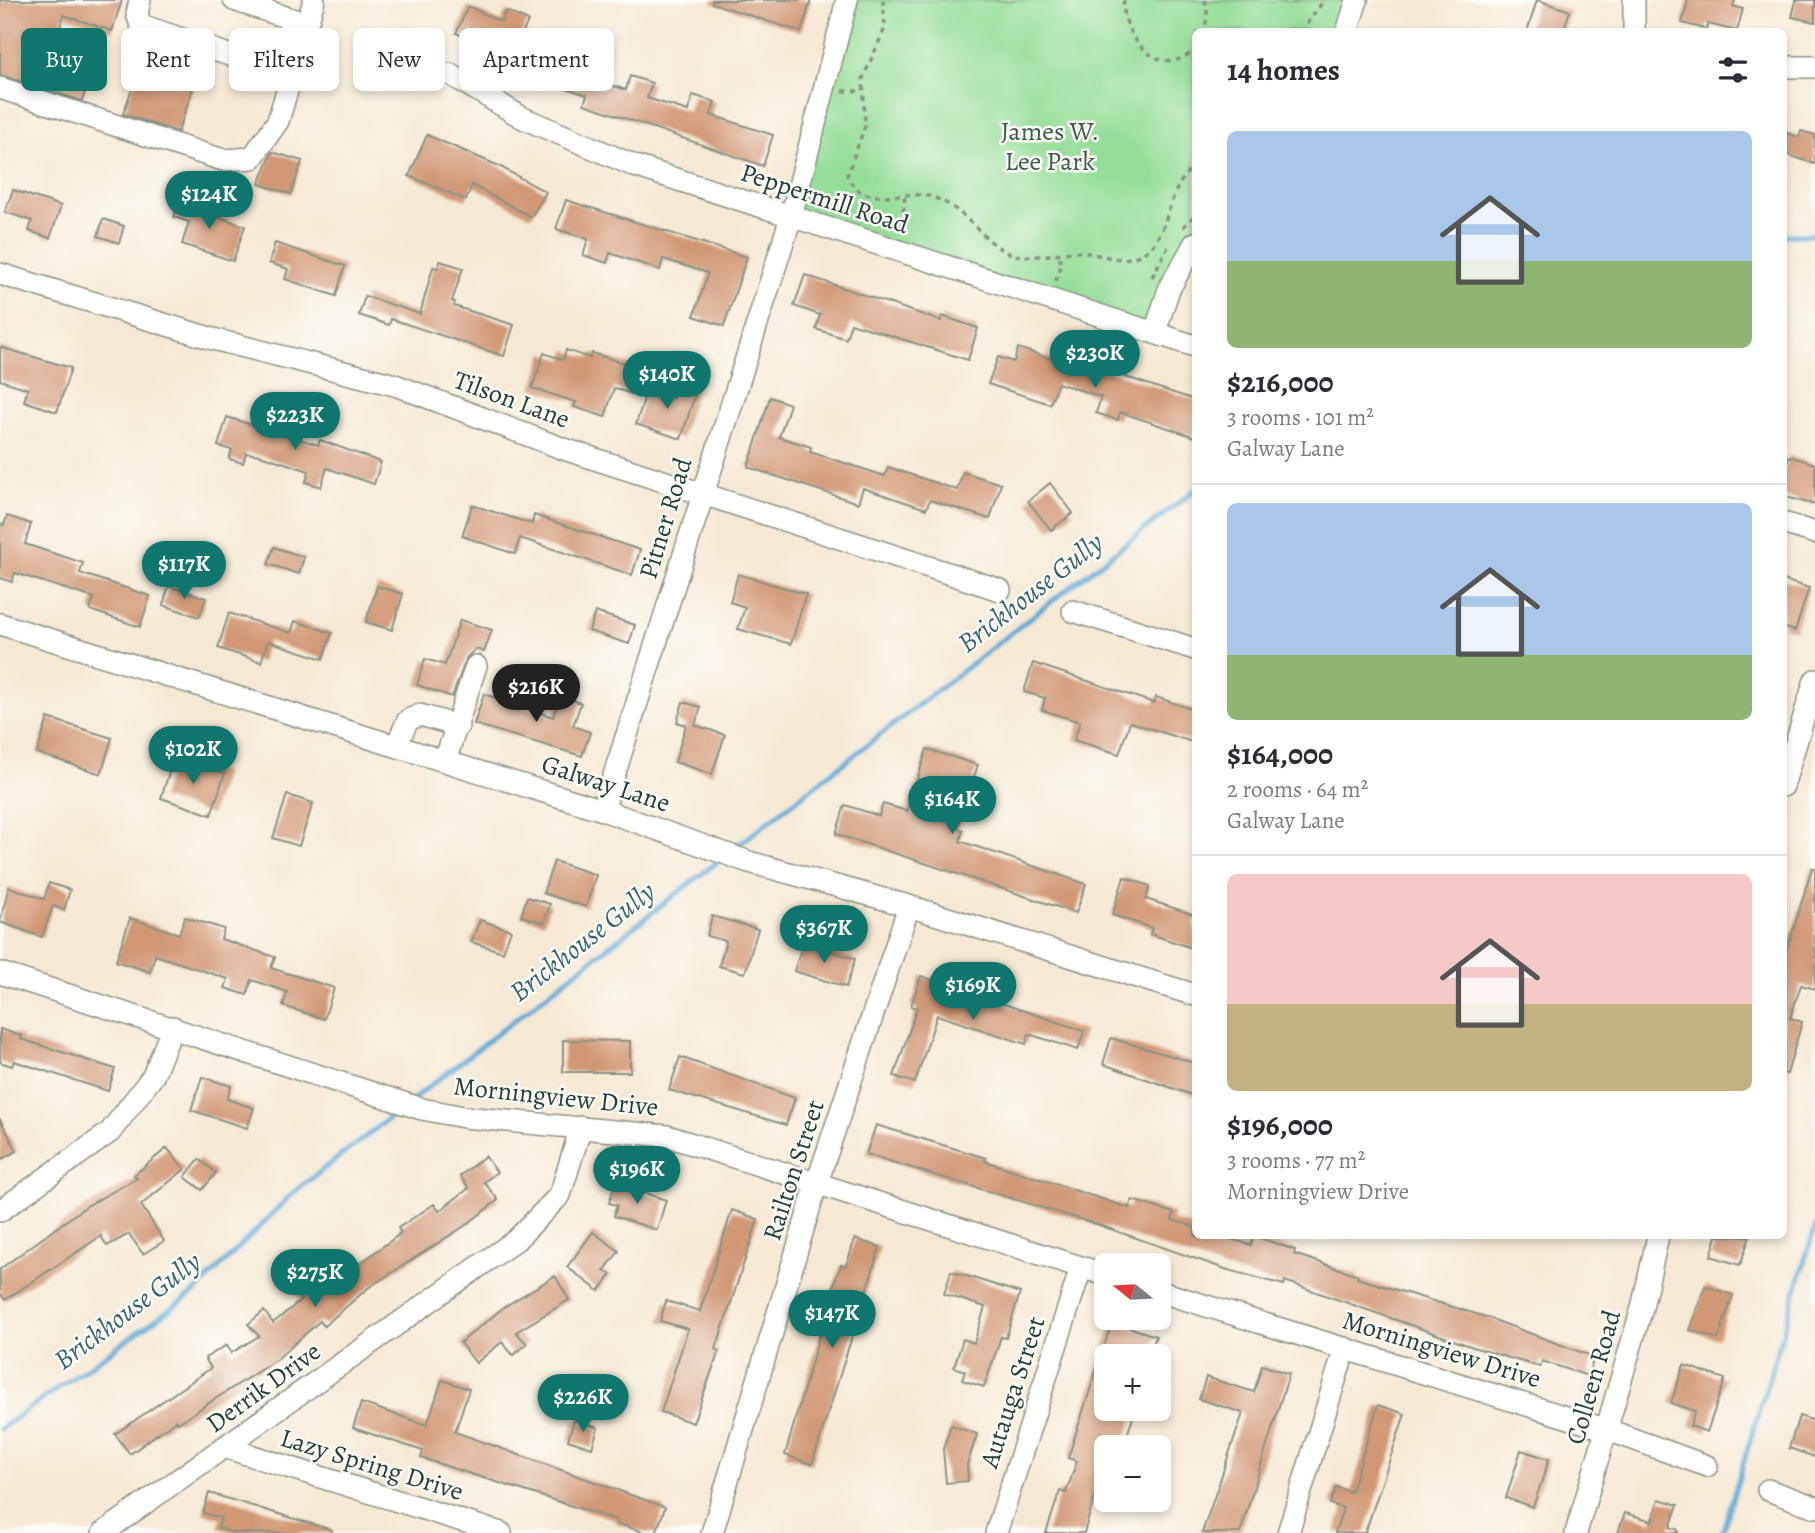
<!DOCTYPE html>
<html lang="en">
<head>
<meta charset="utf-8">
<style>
	:root { --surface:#fff; --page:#f2f2f3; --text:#2b2b33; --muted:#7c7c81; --line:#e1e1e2; --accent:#0f766e }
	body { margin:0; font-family:Alegreya,serif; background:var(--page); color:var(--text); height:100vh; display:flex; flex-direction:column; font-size:26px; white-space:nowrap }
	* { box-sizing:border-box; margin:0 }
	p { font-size:23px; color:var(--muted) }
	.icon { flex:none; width:38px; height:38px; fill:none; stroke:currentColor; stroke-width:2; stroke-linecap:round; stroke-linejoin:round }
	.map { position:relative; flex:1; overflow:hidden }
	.details { position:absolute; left:1192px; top:28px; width:595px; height:1211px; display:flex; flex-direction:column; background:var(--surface); border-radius:10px; box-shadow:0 4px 10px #0003 }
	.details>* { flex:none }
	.guide { position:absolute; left:21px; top:28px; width:665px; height:63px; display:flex; gap:14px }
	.needle { width:46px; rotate:288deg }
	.buttons { position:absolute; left:1094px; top:1253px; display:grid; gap:14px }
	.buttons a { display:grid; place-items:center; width:77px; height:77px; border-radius:10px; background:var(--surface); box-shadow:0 4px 10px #0003; font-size:35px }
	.price { position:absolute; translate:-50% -60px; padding:0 16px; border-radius:24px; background:var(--accent); color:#fff; font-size:23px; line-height:46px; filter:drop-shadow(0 2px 4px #0008) }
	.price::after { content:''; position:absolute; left:50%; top:42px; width:21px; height:16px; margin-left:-10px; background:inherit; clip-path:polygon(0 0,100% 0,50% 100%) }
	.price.selected { background:#222; color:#fff }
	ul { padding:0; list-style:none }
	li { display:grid; align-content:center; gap:14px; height:371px; padding:0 35px }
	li+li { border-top:2px solid var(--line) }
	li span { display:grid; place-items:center; height:217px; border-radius:10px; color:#555 }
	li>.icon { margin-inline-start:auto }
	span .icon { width:126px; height:126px; fill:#fffc; stroke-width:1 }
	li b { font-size:30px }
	h2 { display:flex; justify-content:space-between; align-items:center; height:84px; padding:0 35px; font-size:30px }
	.pill { padding:0 24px; border-radius:10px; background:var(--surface); box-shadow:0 4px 10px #0003; font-size:24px; line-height:63px }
	.pill.selected { background:var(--accent); color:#fff }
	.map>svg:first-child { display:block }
	.green { fill:#95de99; stroke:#5a8e66; stroke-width:2 }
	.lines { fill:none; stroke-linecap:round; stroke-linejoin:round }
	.stream { stroke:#5da8d5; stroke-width:5 }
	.building { fill:#d19876 }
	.minor-casing { stroke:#8a9384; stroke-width:24 }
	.path { stroke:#8a9384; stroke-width:3.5; stroke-dasharray:5 5; stroke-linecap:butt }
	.minor { stroke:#fff; stroke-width:21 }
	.labels { text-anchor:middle; stroke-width:5; stroke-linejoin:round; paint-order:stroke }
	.park-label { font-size:26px; fill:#375d48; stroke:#fdfcf7 }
	.street-label { font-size:26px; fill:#1f3d34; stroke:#fdfcf7 }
	.water-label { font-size:28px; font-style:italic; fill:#35626c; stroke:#fdfcf7 }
</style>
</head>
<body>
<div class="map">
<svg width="1815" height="1533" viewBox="0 0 1815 1533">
	<rect width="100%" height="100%" fill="#fdfcf7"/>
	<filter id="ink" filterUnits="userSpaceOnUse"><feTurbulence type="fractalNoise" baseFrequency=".0143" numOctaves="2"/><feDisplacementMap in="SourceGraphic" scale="14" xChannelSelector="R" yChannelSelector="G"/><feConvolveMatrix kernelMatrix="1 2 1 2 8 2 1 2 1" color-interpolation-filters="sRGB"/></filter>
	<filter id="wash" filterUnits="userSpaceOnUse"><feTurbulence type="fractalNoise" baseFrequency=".00686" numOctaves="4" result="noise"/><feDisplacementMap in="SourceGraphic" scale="28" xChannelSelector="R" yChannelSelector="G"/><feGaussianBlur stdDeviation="1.57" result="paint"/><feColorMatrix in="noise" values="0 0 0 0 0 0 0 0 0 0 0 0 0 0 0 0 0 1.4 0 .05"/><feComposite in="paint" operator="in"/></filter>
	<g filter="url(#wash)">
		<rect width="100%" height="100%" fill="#f6e9d4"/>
		<path class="green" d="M847,0H1357L1347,31L1195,32V243L1155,332L791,217Z"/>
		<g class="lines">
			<path class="stream" d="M1783,235H1815
				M732,850L1195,490
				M412,1100L721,859
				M0,1429L195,1292L294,1192L401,1109
				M1722,1533L1815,1227"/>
		</g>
		<g id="blocks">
			<path class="building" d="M0,0H122L112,31L64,15L53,49L94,63L82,101L0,75Z
				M712,0H811L801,32L712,3Z
				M1537,0L1570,11L1563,32H1527Z
				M1688,0H1735L1733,6L1743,9L1737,31L1708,24L1706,29L1682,23Z
				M1796,0H1815V22L1792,17Z
				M468,6L501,22L506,11L528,21L522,34L582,53L575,73L626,90L630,76L652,83L647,98L688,111L693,95L715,102L711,115L773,135L763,166L584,104L587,95L529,76L531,69L456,33Z
				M142,60L174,71L172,77L194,85L178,132L123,114Z
				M1801,131L1815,135V164L1783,153V132L1799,137Z
				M427,135L499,166L546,192L531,217L472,185L466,200L409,176Z
				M272,152L302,161L291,194L259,184Z
				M13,190L61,206L50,238L29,231L32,221L5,212Z
				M181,194L195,199L193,208L245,226L233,261L182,244L189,222L174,217Z
				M566,200L747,257L724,326L694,316L708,273L663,259L660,270L610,253L607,263L583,255L588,239L556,229Z
				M103,219L124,226L119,243L98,236Z
				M275,243L345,266L336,296L285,279L288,269L269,263Z
				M440,261L463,268L452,301L455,302L454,306L514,325L504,356L391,319L389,325L359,315L365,296L420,314L433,267L438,268Z
				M805,275L941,321L942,316L978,328L968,360L851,323L846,339L816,329L820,315L794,306Z
				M0,347L71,368L57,412L24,401L28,389L0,380Z
				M1018,348L1073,366L1075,360L1195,400V437L1120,412L1118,420L1096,413L1101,397L1058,383L1050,404L988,384L998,357L1014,362Z
				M566,350L590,358L592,353L639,368L631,394L614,388L605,417L574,407L576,402L532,388L544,353L563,360Z
				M678,381L697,388L681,439L636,424L647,389L673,398Z
				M770,397L790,404L779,437L811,447L810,452L885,476L888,467L957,490L963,472L1001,484L990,519L930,500L926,509L863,488L858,503L748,467Z
				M227,417L252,425L253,418L270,423L268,429L318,445L320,440L381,462L374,484L327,468L321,487L306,482L309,471L260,455L246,453L243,463L229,459L232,450L218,446Z
				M1789,456L1815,464V505L1783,496V475Z
				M1050,483L1073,513L1051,530L1028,501Z
				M472,505L532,524L534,515L640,550L632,575L520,538L515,554L462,536Z
				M7,516L31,524L25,544L83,563L80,573L150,596L140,627L90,610L94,598L15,573L12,582L0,578V524L4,525Z
				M274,547L304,557L299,574L268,564Z
				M738,574L806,594L791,644L738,629L745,607L730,602Z
				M1783,580L1809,588L1795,631L1783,627Z
				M169,586L206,598L199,617L163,605Z
				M377,586L403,594L392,630L366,622Z
				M595,612L635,625L629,644L589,631Z
				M229,613L291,633L295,621L332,633L323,659L268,641L261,662L218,648Z
				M460,620L492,630L484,652L476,649L467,657L452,697L417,685L425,659L445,665Z
				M1033,663L1154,703L1156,697L1195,710L1192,742L1130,722L1119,754L1074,740L1080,722L1042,710L1045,698L1024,692Z
				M484,694L553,717L560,696L581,703L573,726L590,732L582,756L474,724Z
				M683,702L701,707L695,725L725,735L712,774L675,762L686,725L677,722Z
				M48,718L112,738L101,774L37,753Z
				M927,749L978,765L957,828L963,830L960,841L1086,884L1076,913L836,834L845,805L879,816L883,804L907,811Z
				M174,757L225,773L211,815L161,798Z
				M287,795L313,803L299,846L273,838Z
				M554,861L596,875L586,907L543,893Z
				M1812,868H1815V989L1801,985L1790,1018L1802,1022L1787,1074L1783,1073V963Z
				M1124,877L1150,886L1146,899L1195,915V949L1150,934L1152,928L1112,915Z
				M49,883L70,890L64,910L53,906L42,937L0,922L9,887L44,899Z
				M527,897L550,904L544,923L521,916Z
				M712,916L758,929L745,973L719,966L726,941L707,936Z
				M185,917L224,929L221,939L275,957L271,968L334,988L324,1019L283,1006L287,992L252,980L247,995L225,988L228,979L155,955L150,972L116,961L130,918L179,934Z
				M480,920L511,930L503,952L471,942Z
				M803,943L855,959L846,987L794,971Z
				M921,976L1084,1031L1078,1050L1029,1034L1026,1044L937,1015L915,1083L894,1076L917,1008L911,1006Z
				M0,1029L22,1036L21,1039L115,1069L108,1091L14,1061L12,1066L0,1062Z
				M1111,1038L1195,1063V1096L1103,1064Z
				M563,1040L630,1041V1072H563Z
				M680,1057L795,1098L786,1125L669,1090Z
				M202,1077L231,1086L227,1099L254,1108L247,1128L191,1110Z
				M0,1119L17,1151L0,1160Z
				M876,1125L986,1158L985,1161L1129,1208L1132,1200L1174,1213L1172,1220L1195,1227V1236H1221L1251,1245L1254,1236L1295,1250L1294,1254L1358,1275L1357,1278L1486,1317L1594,1357L1588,1376L1542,1361L1540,1367L1476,1348L1285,1281L1284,1285L1225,1269L1099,1225L866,1154Z
				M167,1148L185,1169L141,1205L164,1241L143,1254L129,1234L107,1246L101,1236L5,1300L0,1293V1269L85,1207L137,1178L134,1175Z
				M485,1156L497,1172L484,1182L498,1200L466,1225L368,1288L324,1326L320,1321L277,1359L178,1423L176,1420L130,1454L115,1434L211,1368L205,1358L227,1345L231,1353L259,1336L248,1324L264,1311L273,1323L301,1300L297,1295L321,1274L330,1286L401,1233L398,1228L434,1204L439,1211L469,1188L460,1176Z
				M199,1159L216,1173L202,1190L185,1177Z
				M615,1183L666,1200L657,1230L614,1216L617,1205L609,1203Z
				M732,1210L758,1219L716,1349L719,1351L693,1423L661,1412L688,1329L660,1321L666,1301L700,1311Z
				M593,1232L619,1251L604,1271L611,1275L599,1291L567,1267Z
				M1717,1236H1750L1740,1265L1711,1256Z
				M855,1239L880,1247L812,1464L785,1455L834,1284L841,1265L846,1266Z
				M951,1271L1020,1293L1006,1338L1001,1337L984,1387L962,1380L965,1371L954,1367L963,1339L974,1343L985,1307L944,1294Z
				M555,1276L569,1300L516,1332L527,1344L513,1355L502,1342L476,1363L460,1343L504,1307Z
				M1705,1286L1733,1295L1718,1339L1690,1330Z
				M1112,1322L1156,1336L1149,1356H1106V1409H1136L1125,1441L1113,1437L1109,1447H1106V1458L1084,1533H1046L1060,1491L1066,1493L1077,1461L1068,1458Z
				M1262,1365L1289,1374L1240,1533H1202L1243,1413L1199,1399L1206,1377L1254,1392Z
				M1684,1365L1725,1379L1707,1432L1690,1426L1695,1411L1671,1403Z
				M442,1380L469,1389L455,1432L665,1507L656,1533H647L615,1523L616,1520L421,1458L423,1451L353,1428L361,1403L427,1425Z
				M1378,1405L1405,1414L1365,1533H1335L1343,1508L1330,1504L1336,1487L1351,1492Z
				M1799,1416L1815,1421V1457L1789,1448Z
				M574,1420L598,1428L592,1448L568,1440Z
				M951,1425L977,1434L967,1465L968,1481L946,1483L943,1449Z
				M1521,1450L1549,1459L1533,1507L1506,1498Z
				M209,1493L332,1530V1533H234L218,1528L221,1518L203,1513Z
				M1659,1499L1678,1505L1670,1527L1678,1530V1533H1618L1625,1513L1652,1521Z"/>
		</g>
	</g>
	<g filter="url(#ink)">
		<use href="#blocks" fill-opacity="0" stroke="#8a9384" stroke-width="2"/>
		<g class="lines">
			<g class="minor-casing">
				<path id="minor" d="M140,0L137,14L141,25L291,76
					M234,0L307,24
					M1347,32L1357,0
					M1634,32V0
					M1783,67H1815
					M450,74L523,118L635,166L1195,346
					M0,88L223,160L252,158L278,121L314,0
					M0,274L213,339L395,385L564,449L1000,590
					M1155,332L1169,289L1195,243
					M1783,523L1815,533
					M1073,611L1195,649
					M0,624L603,810L749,862L909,906L1195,995
					M396,746L408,720L420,715L458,726
					M445,761L476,666
					M1783,786L1815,680
					M603,810L791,217L847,0
					M0,973L422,1109L464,1117L667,1136L1106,1275
					M0,1211L110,1132L153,1076L173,1027
					M1158,1291L1608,1430L1707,1466
					M227,1448L501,1533
					M1768,1490L1815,1507
					M103,1533L516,1240L560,1195L581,1127
					M712,1533L817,1183L909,906
					M996,1533L1081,1268
					M1288,1533L1345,1348
					M1576,1533L1642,1308L1658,1236"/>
			</g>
			<path class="path" d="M883,0L885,28L863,78L865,126L847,175C860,209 899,190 928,196C967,205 983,247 1015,255C1036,259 1054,253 1074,252C1096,251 1114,264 1137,256C1173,242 1161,194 1195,165
				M1124,0C1120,26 1146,66 1175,60C1183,59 1189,54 1195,50
				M1205,0L1207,11L1205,32
				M1301,32L1324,0
				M843,91H862
				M1183,227L1195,215
				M898,231L905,204L904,194
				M1152,277L1168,247
				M1056,281L1061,265L1059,254"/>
			<use href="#minor" class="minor"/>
		</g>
	</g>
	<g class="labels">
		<g class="park-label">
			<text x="1050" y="140">James W.<tspan x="1050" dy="30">Lee Park</tspan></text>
		</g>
		<g class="street-label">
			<text transform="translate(825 198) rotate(18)" y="9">Peppermill Road</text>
			<text transform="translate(512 399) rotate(20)" y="9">Tilson Lane</text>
			<text transform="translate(665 518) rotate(-73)" y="9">Pitner Road</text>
			<text transform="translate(606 783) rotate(18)" y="9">Galway Lane</text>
			<text transform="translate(556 1096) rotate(6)" y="9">Morningview Drive</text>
			<text transform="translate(793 1170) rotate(-72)" y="9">Railton Street</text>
			<text transform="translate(1442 1349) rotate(17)" y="9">Morningview Drive</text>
			<text transform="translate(1593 1377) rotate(-74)" y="9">Colleen Road</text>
			<text transform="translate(263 1387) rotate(-36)" y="9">Derrik Drive</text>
			<text transform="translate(1012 1392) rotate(-72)" y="9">Autauga Street</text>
			<text transform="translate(372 1464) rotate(17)" y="9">Lazy Spring Drive</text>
		</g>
		<g class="water-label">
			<text transform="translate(1030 592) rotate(-38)" y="10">Brickhouse Gully</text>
			<text transform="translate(582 941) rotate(-38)" y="10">Brickhouse Gully</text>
			<text transform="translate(127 1310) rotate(-37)" y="10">Brickhouse Gully</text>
		</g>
	</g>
</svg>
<div class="buttons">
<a><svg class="needle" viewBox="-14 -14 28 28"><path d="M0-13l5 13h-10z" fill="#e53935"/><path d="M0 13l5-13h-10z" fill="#7c7c81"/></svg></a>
<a>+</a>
<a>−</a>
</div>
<b class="price" style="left:209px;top:231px">$124K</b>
<b class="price" style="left:1095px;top:390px">$230K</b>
<b class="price" style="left:667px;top:411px">$140K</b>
<b class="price" style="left:295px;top:452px">$223K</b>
<b class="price" style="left:184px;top:601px">$117K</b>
<b class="price selected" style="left:536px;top:724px">$216K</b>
<b class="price" style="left:193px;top:786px">$102K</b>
<b class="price" style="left:952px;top:836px">$164K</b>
<b class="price" style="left:824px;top:965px">$367K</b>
<b class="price" style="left:973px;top:1022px">$169K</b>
<b class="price" style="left:637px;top:1206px">$196K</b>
<b class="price" style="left:315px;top:1309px">$275K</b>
<b class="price" style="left:832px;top:1350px">$147K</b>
<b class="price" style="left:583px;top:1434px">$226K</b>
<div class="guide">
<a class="pill selected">Buy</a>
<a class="pill">Rent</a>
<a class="pill">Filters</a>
<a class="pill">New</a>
<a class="pill">Apartment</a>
</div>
<section class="details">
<h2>14 homes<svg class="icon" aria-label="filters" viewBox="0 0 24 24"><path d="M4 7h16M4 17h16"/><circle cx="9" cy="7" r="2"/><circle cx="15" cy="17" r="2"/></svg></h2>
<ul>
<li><span style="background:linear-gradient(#a9c7e8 60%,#8fb573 0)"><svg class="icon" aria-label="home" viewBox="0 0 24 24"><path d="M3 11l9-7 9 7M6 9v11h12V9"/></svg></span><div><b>$216,000</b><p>3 rooms · 101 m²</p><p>Galway Lane</p></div></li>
<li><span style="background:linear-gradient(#a9c7e8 70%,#8fb573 0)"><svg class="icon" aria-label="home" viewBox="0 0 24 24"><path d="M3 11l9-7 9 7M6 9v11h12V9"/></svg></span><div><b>$164,000</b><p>2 rooms · 64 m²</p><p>Galway Lane</p></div></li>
<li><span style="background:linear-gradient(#f6c9c9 60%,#c2b280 0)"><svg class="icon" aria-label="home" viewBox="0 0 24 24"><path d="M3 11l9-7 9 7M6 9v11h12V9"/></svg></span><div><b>$196,000</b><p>3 rooms · 77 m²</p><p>Morningview Drive</p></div></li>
</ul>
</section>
</div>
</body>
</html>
